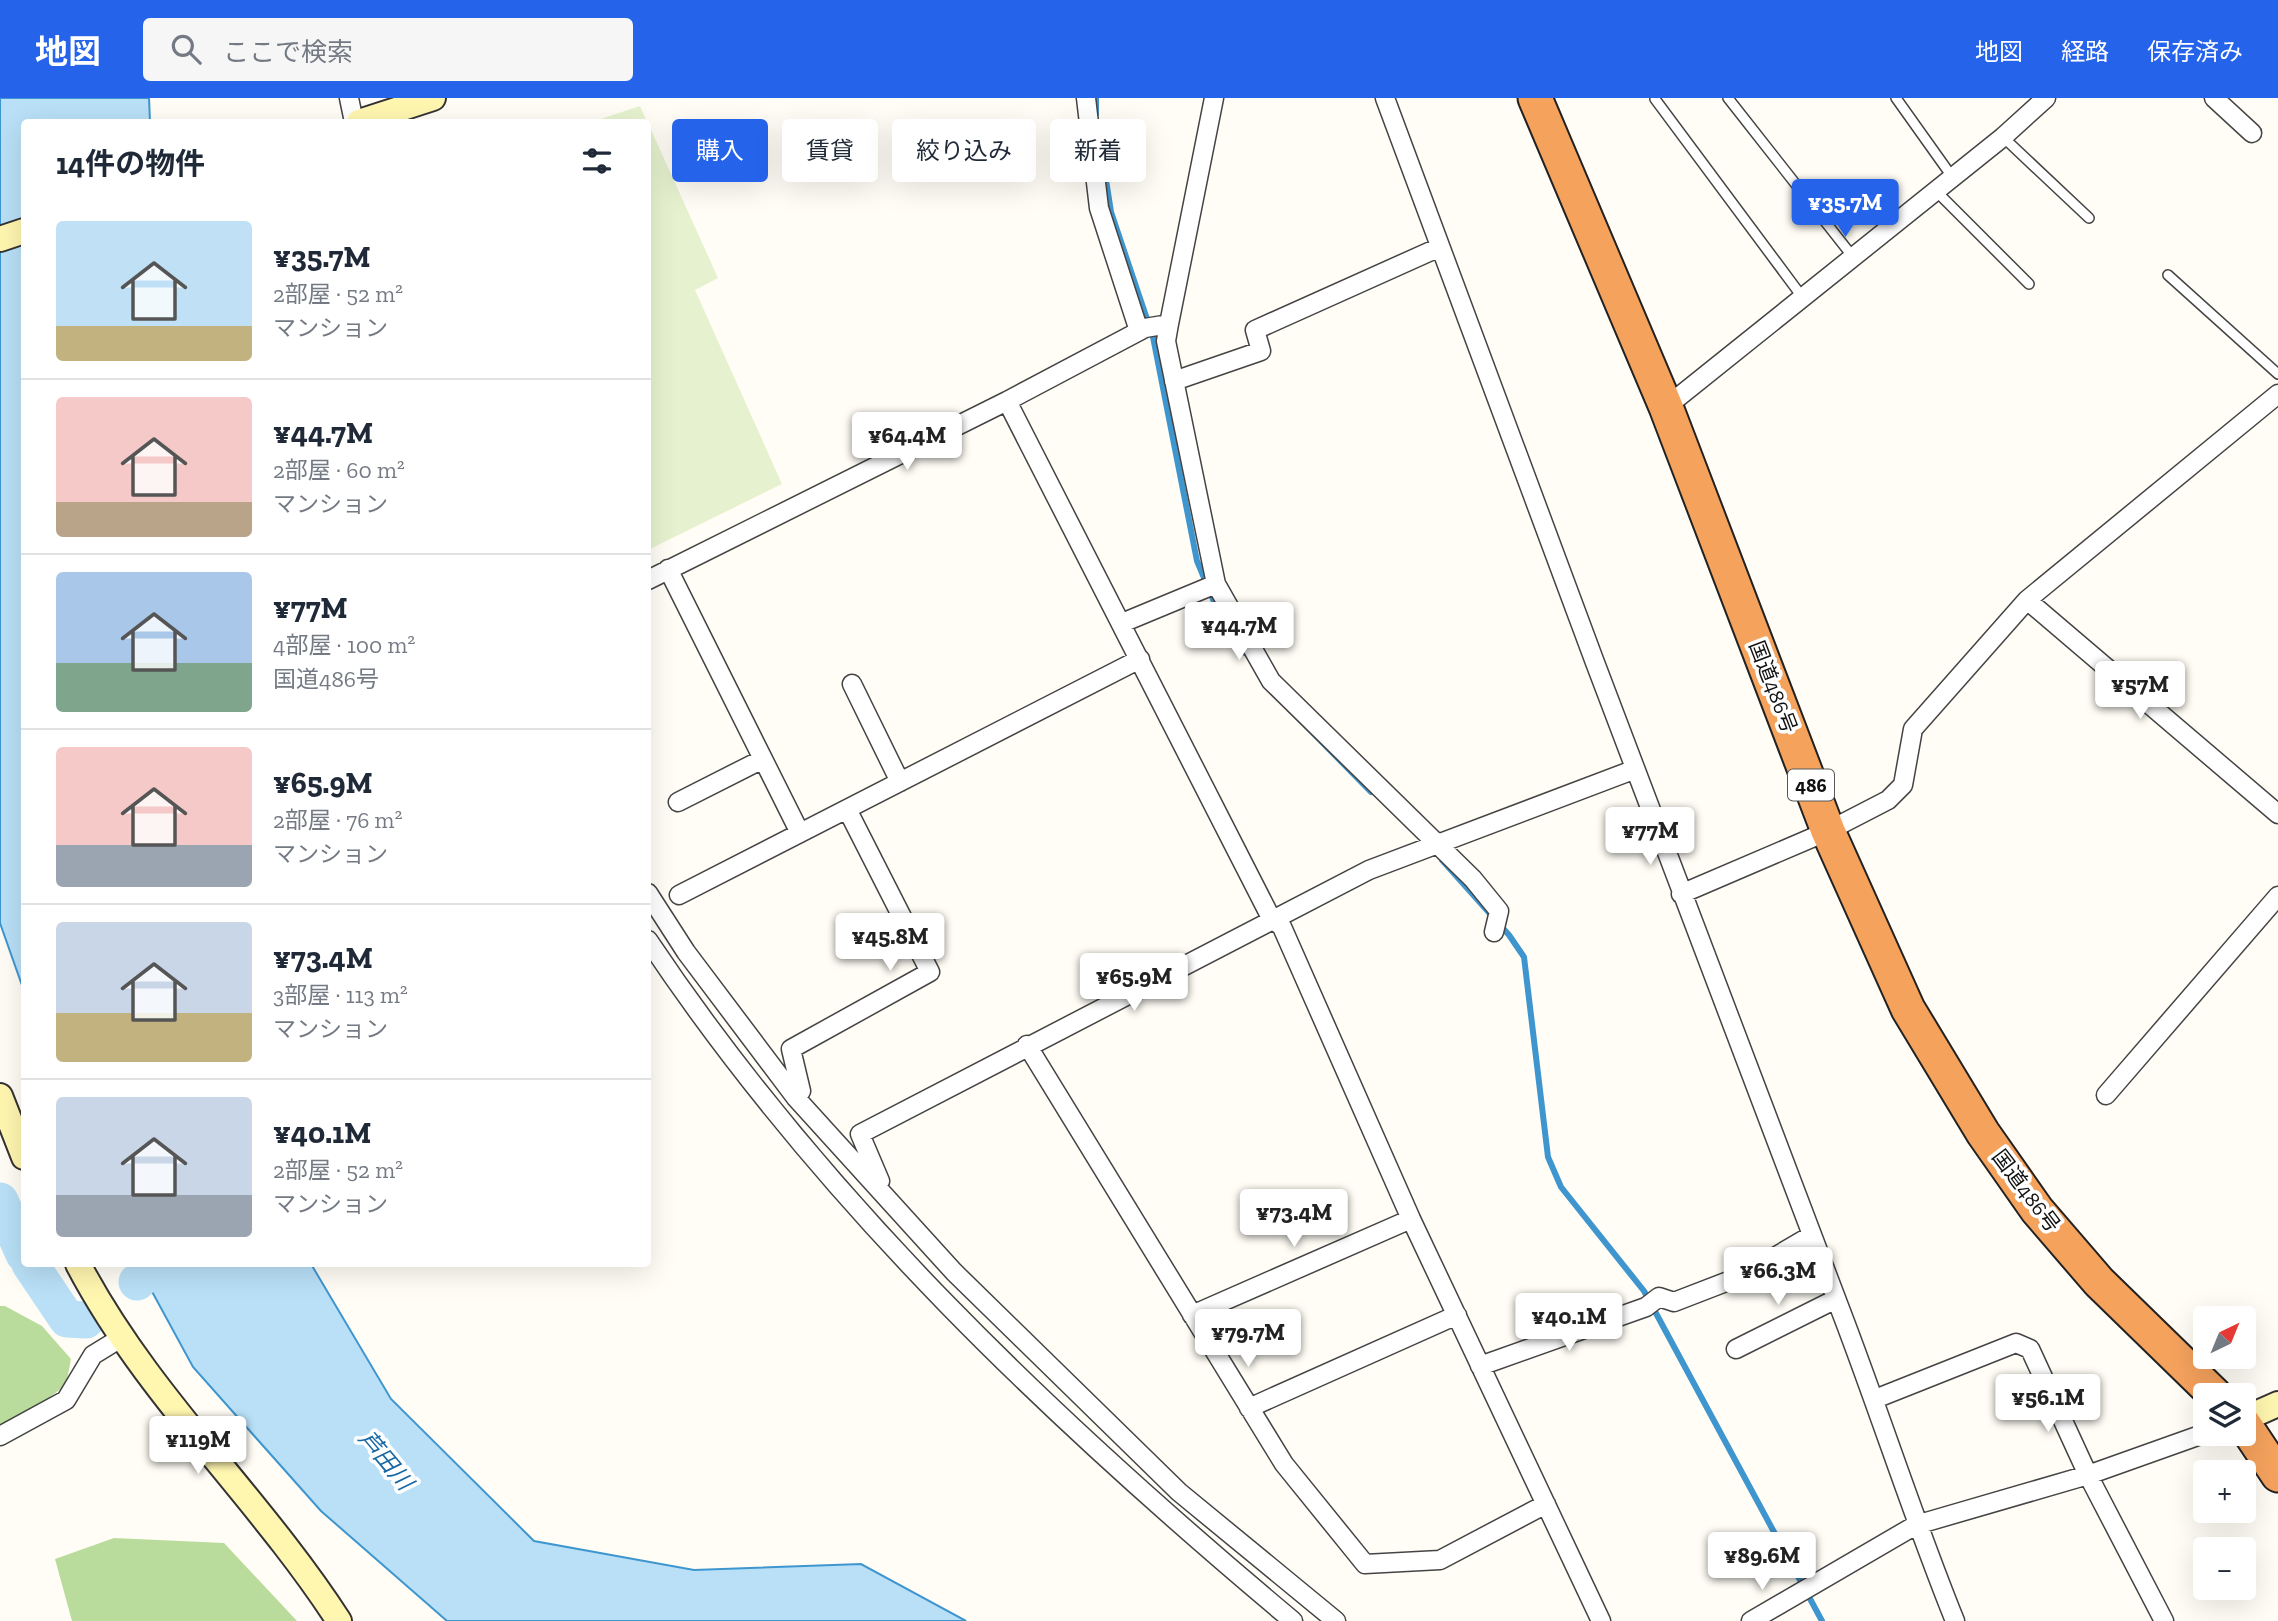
<!DOCTYPE html>
<html lang="ja">
<head>
<meta charset="utf-8">
<style>
	:root { --surface:#fff; --page:#f6f6f7; --text:#1f2937; --muted:#747a83; --line:#e0e1e3; --accent:#2563eb }
	body { margin:0; font-family:"Zilla Slab","Noto Sans JP",serif; background:var(--page); color:var(--text); height:100vh; display:flex; flex-direction:column; font-size:26px; white-space:nowrap }
	* { box-sizing:border-box; margin:0 }
	p { font-size:23px; color:var(--muted) }
	.icon { flex:none; width:38px; height:38px; fill:none; stroke:currentColor; stroke-width:2; stroke-linecap:round; stroke-linejoin:round }
	.map { position:relative; flex:1; overflow:hidden }
	.details { position:absolute; left:21px; top:21px; width:630px; height:1148px; display:flex; flex-direction:column; background:var(--surface); border-radius:7px; box-shadow:0 7px 28px #0002 }
	.details>* { flex:none }
	.top-card { position:absolute; left:672px; top:21px; width:665px; height:63px; display:flex; gap:14px }
	.needle { width:46px; rotate:43deg }
	.controls { position:absolute; left:2193px; top:1208px; display:grid; gap:14px }
	.controls a { display:grid; place-items:center; width:63px; height:63px; border-radius:7px; background:var(--surface); box-shadow:0 7px 28px #0002; font-size:35px }
	.price { position:absolute; translate:-50% -60px; padding:0 16px; border-radius:7px; background:#fff; color:#222; font-size:23px; line-height:46px; filter:drop-shadow(0 2px 4px #0008) }
	.price::after { content:''; position:absolute; left:50%; top:42px; width:21px; height:16px; margin-left:-10px; background:inherit; clip-path:polygon(0 0,100% 0,50% 100%) }
	.price.current { background:var(--accent); color:#fff }
	ul { padding:0; list-style:none }
	li { display:flex; align-items:center; gap:21px; height:175px; padding:0 35px }
	li+li { border-top:2px solid var(--line) }
	li span { display:grid; place-items:center; flex:none; width:196px; height:140px; border-radius:7px; color:#555 }
	li>.icon { margin-inline-start:auto }
	span .icon { width:84px; height:84px; fill:#fffc; stroke-width:1 }
	li b { font-size:30px }
	h2 { display:flex; justify-content:space-between; align-items:center; height:84px; padding:0 35px; font-size:30px }
	.pill { padding:0 24px; border-radius:7px; background:var(--surface); box-shadow:0 7px 28px #0002; font-size:24px; line-height:63px }
	.pill.current { background:var(--accent); color:#fff }
	header { display:flex; align-items:center; gap:42px; box-sizing:border-box; height:98px; padding:0 35px; background:var(--accent); color:#fff }
	header strong { font-size:33px }
	nav { display:flex; gap:38px; margin-inline-start:auto; font-size:24px }
	.search { width:490px; height:63px; background:var(--page); display:flex; align-items:center; gap:18px; box-sizing:border-box; padding:0 24px; border-radius:7px; color:var(--muted); font-size:26px }
	.map>svg:first-child { display:block }
	.forest { fill:#b9dc9c }
	.pitch { fill:#e6f2cf }
	.water { fill:#b9e0f7; stroke:#3f96cf; stroke-width:2 }
	.lines { fill:none; stroke-linecap:round; stroke-linejoin:round }
	.stream { stroke:#3f96cf; stroke-width:6 }
	.river { stroke:#b9e0f7; stroke-width:37 }
	.lane-casing { stroke:#444; stroke-width:12 }
	.street-casing { stroke:#444; stroke-width:21 }
	.secondary-casing { stroke:#333; stroke-width:28 }
	.highway-casing { stroke:#222; stroke-width:37 }
	.lane { stroke:#fff; stroke-width:9 }
	.street { stroke:#fff; stroke-width:18 }
	.secondary { stroke:#fff6b0; stroke-width:24 }
	.highway { stroke:#f5a25d; stroke-width:33 }
	.labels { text-anchor:middle; stroke-width:7; stroke-linejoin:round; paint-order:stroke }
	.shield { fill:#fff; stroke:#585858; stroke-width:2 }
	.shield-label { font-size:19px; font-weight:bold; fill:#111 }
	.street-label { font-size:21px; fill:#111; stroke:#fff }
	.water-label { font-size:23px; font-style:italic; fill:#1768a6; stroke:#fff }
</style>
</head>
<body>
<header>
<strong>地図</strong>
<div class="search"><svg class="icon" aria-label="search" viewBox="0 0 24 24"><circle cx="10" cy="10" r="6"/><path d="M15 15l6 6"/></svg>ここで検索</div>
<nav><a>地図</a><a>経路</a><a>保存済み</a></nav>
</header>
<div class="map">
<svg width="2278" height="1523" viewBox="0 0 2278 1523">
	<rect width="100%" height="100%" fill="#fffdf5"/>
	<path class="forest" d="M0,1208H5L42,1228L71,1261L66,1287L39,1307L0,1329Z
		M114,1440L224,1445L297,1523H72L55,1461Z"/>
	<path class="pitch" d="M640,8L647,24H592Z
		M648,25L718,180L695,192L782,386L648,452Z"/>
	<path class="water" d="M0,0H149L150,24H24V893L0,825Z
		M137,1166H311L391,1301L534,1443L694,1472L861,1466L966,1523H447L321,1413L193,1269Z"/>
	<g class="lines">
		<path class="stream" d="M1096,16V0
			M1099,37L1111,114L1153,239L1197,463L1215,506L1245,555
			M1266,587L1371,694
			M1442,762L1509,837L1524,859L1548,1059L1561,1089L1644,1193L1822,1523"/>
		<path class="river" d="M0,1103L24,1156
			M30,1166L67,1221L86,1222
			M137,1184L156,1166"/>
		<g class="lane-casing">
			<path id="lane" d="M1728,0L1853,159
				M1896,0L1953,80
				M1655,1L1803,200
				M2003,39L2089,120
				M1936,93L2029,186
				M2168,177L2278,276"/>
		</g>
		<g class="street-casing">
			<path id="street" d="M349,0L354,24
				M1086,0L1099,110L1139,233
				M1385,0C1535,406 1687,812 1842,1216C1881,1318 1914,1422 1955,1523
				M2214,0L2252,35
				M1169,226L1166,243L1216,486L1271,583L1473,781L1499,813L1494,834
				M1174,283L1261,253L1255,232L1440,149
				M1007,303L1270,818L1282,829L1411,1121L1601,1523
				M1666,309L2003,39L2046,0
				M668,471L800,735
				M648,482L1007,303L1145,230L1169,226L1214,0
				M2027,502L2278,716
				M1122,525L1216,486
				M852,586L900,684
				M678,704L763,661
				M648,795L686,854L796,1000L954,1174L1179,1394L1336,1523
				M1681,796L1828,733L1888,702L1903,687L1913,631L2027,502L2278,296
				M679,797L1140,561
				M648,842C823,1104 1053,1322 1293,1523
				M1027,947L1284,1366L1365,1466L1440,1462L1546,1406
				M2106,997L2278,798
				M796,1000L801,993L791,951L930,874L847,711
				M880,1083L860,1036L1369,772L1633,672
				M1192,1217L1411,1121
				M1736,1251L1836,1201
				M1480,1268L1646,1209L1659,1199L1674,1204L1744,1177L1812,1137
				M1875,1301L2016,1245L2030,1251L2088,1377L2164,1523
				M1249,1310L1457,1217
				M0,1338L66,1302L93,1257L124,1238
				M1751,1523L1916,1427L2088,1377L2206,1335"/>
		</g>
		<g class="secondary-casing">
			<path id="secondary" d="M359,24L433,0
				M0,141L24,133
				M0,998L24,1059
				M78,1166C147,1298 259,1399 339,1523
				M2244,1321L2278,1306"/>
		</g>
		<g class="highway-casing">
			<path id="highway" d="M1535,0L1666,309L1828,733L1908,911L1983,1035L2037,1112L2099,1184L2215,1297
				M2244,1326L2278,1377"/>
		</g>
		<use href="#lane" class="lane"/>
		<use href="#street" class="street"/>
		<use href="#secondary" class="secondary"/>
		<use href="#highway" class="highway"/>
	</g>
	<g class="labels">
		<rect class="shield" x="1788" y="671.5" width="46" height="31" rx="5"/>
		<g class="shield-label">
			<text x="1811" y="694">486</text>
		</g>
		<g class="street-label">
			<text transform="translate(1773 589) rotate(69)" y="7">国道486号</text>
			<text transform="translate(2026 1093) rotate(53)" y="7">国道486号</text>
		</g>
		<g class="water-label">
			<text transform="translate(386 1362) rotate(50)" y="8">芦田川</text>
		</g>
	</g>
</svg>
<div class="controls">
<a><svg class="needle" viewBox="-14 -14 28 28"><path d="M0-13l5 13h-10z" fill="#e53935"/><path d="M0 13l5-13h-10z" fill="#747a83"/></svg></a>
<a><svg class="icon" aria-label="layers" viewBox="0 0 24 24"><path d="M12 4l9 5-9 5-9-5zM3 14l9 5 9-5"/></svg></a>
<a>+</a>
<a>−</a>
</div>
<b class="price current" style="left:1845px;top:141px">¥35.7M</b>
<b class="price" style="left:907px;top:374px">¥64.4M</b>
<b class="price" style="left:1239px;top:564px">¥44.7M</b>
<b class="price" style="left:2140px;top:623px">¥57M</b>
<b class="price" style="left:1650px;top:769px">¥77M</b>
<b class="price" style="left:890px;top:875px">¥45.8M</b>
<b class="price" style="left:1134px;top:915px">¥65.9M</b>
<b class="price" style="left:1294px;top:1151px">¥73.4M</b>
<b class="price" style="left:1778px;top:1209px">¥66.3M</b>
<b class="price" style="left:1569px;top:1255px">¥40.1M</b>
<b class="price" style="left:1248px;top:1271px">¥79.7M</b>
<b class="price" style="left:2048px;top:1336px">¥56.1M</b>
<b class="price" style="left:198px;top:1378px">¥119M</b>
<b class="price" style="left:1762px;top:1494px">¥89.6M</b>
<div class="top-card">
<a class="pill current">購入</a>
<a class="pill">賃貸</a>
<a class="pill">絞り込み</a>
<a class="pill">新着</a>
</div>
<section class="details">
<h2>14件の物件<svg class="icon" aria-label="filters" viewBox="0 0 24 24"><path d="M4 7h16M4 17h16"/><circle cx="9" cy="7" r="2"/><circle cx="15" cy="17" r="2"/></svg></h2>
<ul>
<li><span style="background:linear-gradient(#bfe0f5 75%,#c2b280 0)"><svg class="icon" aria-label="home" viewBox="0 0 24 24"><path d="M3 11l9-7 9 7M6 9v11h12V9"/></svg></span><div><b>¥35.7M</b><p>2部屋 · 52 m²</p><p>マンション</p></div></li>
<li><span style="background:linear-gradient(#f6c9c9 75%,#b9a48a 0)"><svg class="icon" aria-label="home" viewBox="0 0 24 24"><path d="M3 11l9-7 9 7M6 9v11h12V9"/></svg></span><div><b>¥44.7M</b><p>2部屋 · 60 m²</p><p>マンション</p></div></li>
<li><span style="background:linear-gradient(#a9c7e8 65%,#7fa58c 0)"><svg class="icon" aria-label="home" viewBox="0 0 24 24"><path d="M3 11l9-7 9 7M6 9v11h12V9"/></svg></span><div><b>¥77M</b><p>4部屋 · 100 m²</p><p>国道486号</p></div></li>
<li><span style="background:linear-gradient(#f6c9c9 70%,#9aa5b1 0)"><svg class="icon" aria-label="home" viewBox="0 0 24 24"><path d="M3 11l9-7 9 7M6 9v11h12V9"/></svg></span><div><b>¥65.9M</b><p>2部屋 · 76 m²</p><p>マンション</p></div></li>
<li><span style="background:linear-gradient(#c9d6e8 65%,#c2b280 0)"><svg class="icon" aria-label="home" viewBox="0 0 24 24"><path d="M3 11l9-7 9 7M6 9v11h12V9"/></svg></span><div><b>¥73.4M</b><p>3部屋 · 113 m²</p><p>マンション</p></div></li>
<li><span style="background:linear-gradient(#c9d6e8 70%,#9aa5b1 0)"><svg class="icon" aria-label="home" viewBox="0 0 24 24"><path d="M3 11l9-7 9 7M6 9v11h12V9"/></svg></span><div><b>¥40.1M</b><p>2部屋 · 52 m²</p><p>マンション</p></div></li>
</ul>
</section>
</div>
</body>
</html>
